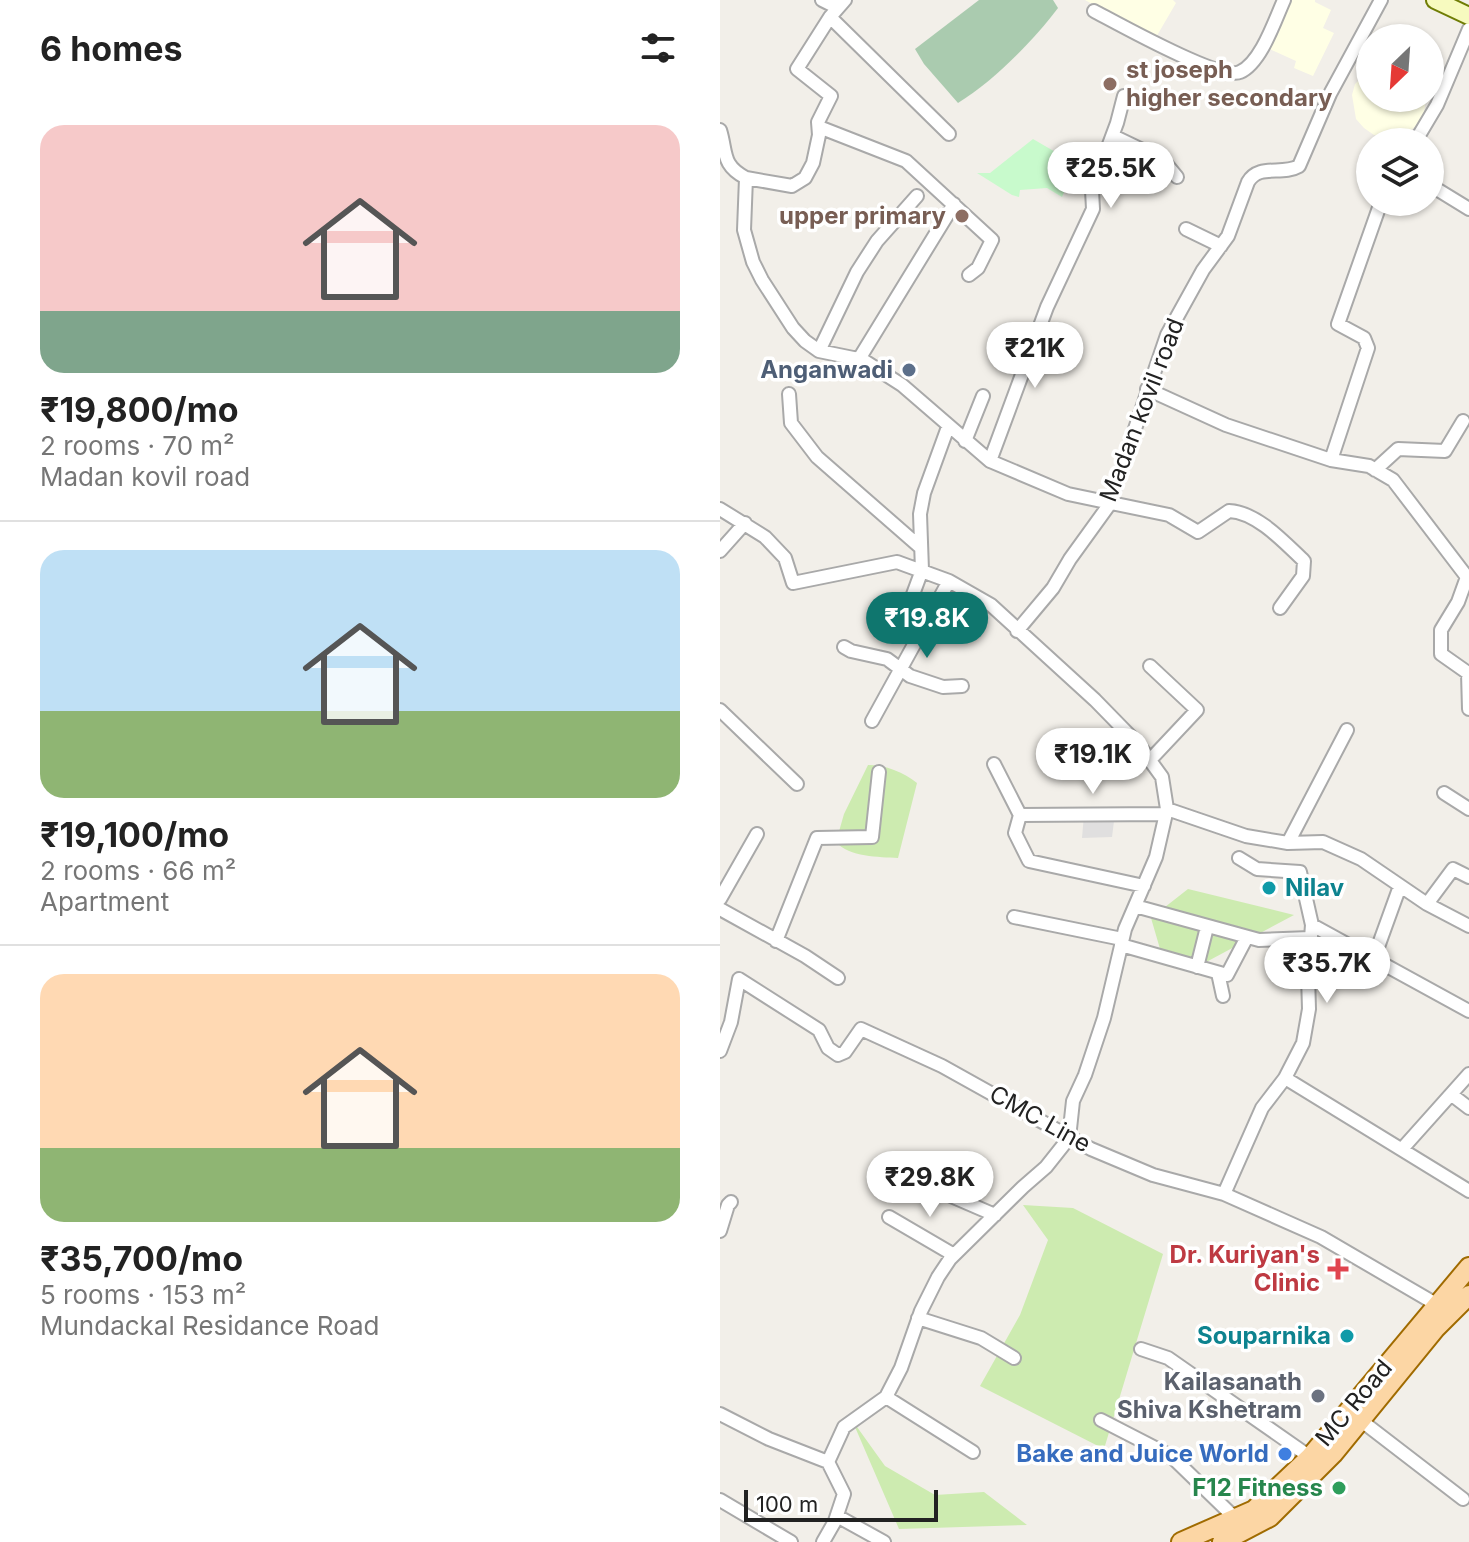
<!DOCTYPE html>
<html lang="en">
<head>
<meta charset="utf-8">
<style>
	:root { --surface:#fff; --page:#f2f2f2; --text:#222; --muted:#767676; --line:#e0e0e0; --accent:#0f766e }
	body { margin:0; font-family:Inter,sans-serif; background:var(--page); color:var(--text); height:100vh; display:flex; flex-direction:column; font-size:30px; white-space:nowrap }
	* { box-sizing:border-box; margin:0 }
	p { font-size:26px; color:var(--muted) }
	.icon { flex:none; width:44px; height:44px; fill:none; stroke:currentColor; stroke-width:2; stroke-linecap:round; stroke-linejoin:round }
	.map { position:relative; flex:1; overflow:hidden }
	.sheet { display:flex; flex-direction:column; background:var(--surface); width:720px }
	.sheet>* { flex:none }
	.needle { width:52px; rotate:205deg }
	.buttons { position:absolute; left:636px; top:24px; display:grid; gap:16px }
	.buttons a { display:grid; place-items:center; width:88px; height:88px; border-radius:50%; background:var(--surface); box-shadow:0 2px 6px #0004; font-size:40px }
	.scale { position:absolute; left:24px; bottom:20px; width:194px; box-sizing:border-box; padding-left:8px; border:4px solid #222; border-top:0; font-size:22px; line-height:28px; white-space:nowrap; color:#222; -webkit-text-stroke:6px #fff; paint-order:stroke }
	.price { position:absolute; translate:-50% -68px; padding:0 18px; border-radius:28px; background:#fff; color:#222; font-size:26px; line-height:52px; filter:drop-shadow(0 2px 4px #0008) }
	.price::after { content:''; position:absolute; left:50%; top:48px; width:24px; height:18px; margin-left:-12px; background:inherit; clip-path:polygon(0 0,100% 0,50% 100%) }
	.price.on { background:var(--accent); color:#fff }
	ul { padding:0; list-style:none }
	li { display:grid; align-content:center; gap:16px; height:424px; padding:0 40px }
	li+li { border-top:2px solid var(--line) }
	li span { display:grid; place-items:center; height:248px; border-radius:24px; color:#555 }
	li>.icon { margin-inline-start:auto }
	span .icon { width:144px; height:144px; fill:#fffc; stroke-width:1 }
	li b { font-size:34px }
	h2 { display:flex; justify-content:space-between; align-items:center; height:96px; padding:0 40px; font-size:34px }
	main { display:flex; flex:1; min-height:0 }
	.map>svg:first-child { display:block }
	.residential { fill:#e0dfdf }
	.education { fill:#ffffe5 }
	.grass { fill:#cdebb0 }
	.cemetery { fill:#aacbaf }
	.park { fill:#c8facc }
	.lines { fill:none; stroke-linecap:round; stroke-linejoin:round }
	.street-casing { stroke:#a9a9a9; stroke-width:16 }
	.secondary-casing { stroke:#707d05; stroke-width:20 }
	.primary-casing { stroke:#a06b00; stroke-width:22 }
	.street { stroke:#fff; stroke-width:12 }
	.secondary { stroke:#f7fabf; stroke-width:16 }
	.primary { stroke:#fcd6a4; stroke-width:18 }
	.education-dot { fill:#8d6e63; stroke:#fff; stroke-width:3 }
	.service-dot { fill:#5c6f8a; stroke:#fff; stroke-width:3 }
	.culture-dot { fill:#0f9aa8; stroke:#fff; stroke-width:3 }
	.health-dot { fill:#e0444e; stroke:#fff; stroke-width:3 }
	.worship-dot { fill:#6b7280; stroke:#fff; stroke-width:3 }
	.shop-dot { fill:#3f7fe0; stroke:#fff; stroke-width:3 }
	.leisure-dot { fill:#2e9e5b; stroke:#fff; stroke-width:3 }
	.labels { text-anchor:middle; stroke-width:7; stroke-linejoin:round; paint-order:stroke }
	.education-label { font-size:24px; font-weight:bold; fill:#785e54; stroke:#fff; text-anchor:start }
	.service-label { font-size:24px; font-weight:bold; fill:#4e5e75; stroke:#fff; text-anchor:end }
	.street-label { font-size:24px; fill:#222; stroke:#fff }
	.culture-label { font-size:24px; font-weight:bold; fill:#0d838f; stroke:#fff; text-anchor:start }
	.health-label { font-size:24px; font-weight:bold; fill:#be3a42; stroke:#fff; text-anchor:end }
	.worship-label { font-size:24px; font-weight:bold; fill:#5b616d; stroke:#fff; text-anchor:end }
	.shop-label { font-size:24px; font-weight:bold; fill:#366cbe; stroke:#fff; text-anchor:end }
	.leisure-label { font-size:24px; font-weight:bold; fill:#27864d; stroke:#fff; text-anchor:end }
</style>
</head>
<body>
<main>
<section class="sheet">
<h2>6 homes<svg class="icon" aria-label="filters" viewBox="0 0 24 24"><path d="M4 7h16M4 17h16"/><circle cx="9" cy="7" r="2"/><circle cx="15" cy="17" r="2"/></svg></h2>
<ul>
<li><span style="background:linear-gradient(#f6c9c9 75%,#7fa58c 0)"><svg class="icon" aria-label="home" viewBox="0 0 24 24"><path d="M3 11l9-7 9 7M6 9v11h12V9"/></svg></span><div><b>₹19,800/mo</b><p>2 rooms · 70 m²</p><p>Madan kovil road</p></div></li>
<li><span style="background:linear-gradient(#bfe0f5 65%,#8fb573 0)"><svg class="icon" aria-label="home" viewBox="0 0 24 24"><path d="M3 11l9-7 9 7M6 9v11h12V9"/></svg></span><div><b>₹19,100/mo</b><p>2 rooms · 66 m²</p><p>Apartment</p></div></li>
<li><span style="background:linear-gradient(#ffd9b3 70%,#8fb573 0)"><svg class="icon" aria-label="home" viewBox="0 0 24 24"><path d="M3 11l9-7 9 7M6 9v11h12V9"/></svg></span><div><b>₹35,700/mo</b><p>5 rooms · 153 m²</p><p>Mundackal Residance Road</p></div></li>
</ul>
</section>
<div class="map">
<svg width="749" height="1542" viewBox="0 0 749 1542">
	<rect width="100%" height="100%" fill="#f2efe9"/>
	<path class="residential" d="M364,815L394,821L392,837L362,838Z"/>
	<path class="education" d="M365,0H453L456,3L435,39Z
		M568,0H595V2L611,10L603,28L614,33L593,76L574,68L576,61L547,48Z
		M650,69V98H706L704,113L698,124L689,132L666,138L654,135L644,128L636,119L632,95L635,84Z"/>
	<path class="grass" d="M148,765C166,765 183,772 197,783L178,858C159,857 129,857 116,842L124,814Z
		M468,889L574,915L475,968L445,966L431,918Z
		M303,1205L353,1208L443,1254L384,1449L260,1386L300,1315L328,1240Z
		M132,1420L165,1466L215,1495L264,1492L307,1525L179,1529Z"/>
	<path class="cemetery" d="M259,0H333L338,8C313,41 274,81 238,103L204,64L195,49Z"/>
	<path class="park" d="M313,139L356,164L342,197L327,188L300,190L299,197L292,195L257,173H270Z"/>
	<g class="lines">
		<g class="street-casing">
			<path id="street" d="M102,0L110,4L125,0
				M374,11C397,23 500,81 520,72C541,63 555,20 564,0
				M110,17L229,134
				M99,127L186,161L272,240L258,268L249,275
				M0,130C7,152 1,165 26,178L24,230L33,262L42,280L73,328L85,341L99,351L143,360L182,385L270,461L348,494L449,515L478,532L509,511C537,512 565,543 584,561L583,576L560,608
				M393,136L443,160L457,177
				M695,142L717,105L749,29
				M26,178L72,186L85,178L93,163L99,135L98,122L111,96L77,69L110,17L124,1
				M710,185L749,209
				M466,229L501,246
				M99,351L137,272L157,241L197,196
				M139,359L234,204
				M427,389L506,425L611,460L649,466L673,480L747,577L738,602L721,630V654L748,673L749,709
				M69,394L71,423L97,457L200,547
				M245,441L263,396
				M611,460L648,348L644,338L618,324L661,202
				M270,461L327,307L373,209L372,190L397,123L404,96
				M655,470L678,449L725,451L743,421
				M0,509L45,537L65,558L73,583L177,562L229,581L271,605L375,700L418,744L442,777L447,809L436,857L405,929L384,1018L365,1075L353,1101L349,1138L326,1167L303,1187L230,1259L218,1277L201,1311L181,1368L166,1397L124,1427L108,1462L124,1494L115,1521L103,1542
				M0,551L25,523
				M185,616L202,570L200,514L204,493L228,427
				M297,631L333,588L350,559L389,505L447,335L483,270L508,236L528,182C539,163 562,176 579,166L610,94L661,0
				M124,647L131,651L167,659L190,676L223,687L242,686
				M430,666L477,710L430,760
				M0,710L77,784
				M152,721L229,581
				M274,764L300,815L295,833L309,861L424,886
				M724,793L749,809
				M447,809L526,836L568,843L603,842L641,859L707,904L733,869L749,877
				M300,815L446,814
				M568,843L627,730
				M0,899L37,834
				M707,904L749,926
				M415,906L539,940L590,938
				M0,909L85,956L118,978
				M294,917L402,939
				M592,925L749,1011
				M56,941L97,838L152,837L159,772
				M401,945L507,975L527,937
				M654,958L680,886
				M477,967L487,927
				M498,973L503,996
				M0,1051L11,1022L19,979L99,1030L108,1048L118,1055L125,1052L141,1029L222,1066L371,1149L433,1175L504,1194L601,1237L721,1307
				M565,1078L749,1191
				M732,1095L749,1108
				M682,1149L749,1074
				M504,1194L542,1108L565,1078L583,1043L589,1009L588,975L592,925L580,872L537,869L519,858
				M231,1196L275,1215
				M169,1217L234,1255
				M0,1231L8,1205L11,1202
				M198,1318L261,1338L294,1358
				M421,1349L448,1358L590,1457
				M166,1397L253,1452
				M0,1414L49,1439L108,1462
				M639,1419L743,1499
				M381,1420L451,1456L515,1518
				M0,1500L71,1542
				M117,1516L164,1542"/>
		</g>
		<g class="secondary-casing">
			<path id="secondary" d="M715,0L749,16"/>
		</g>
		<g class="primary-casing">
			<path id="primary" d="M461,1542L534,1510L590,1457L749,1267
				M502,1542L550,1517L613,1454L715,1329L749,1295"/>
		</g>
		<use href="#street" class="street"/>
		<use href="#secondary" class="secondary"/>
		<use href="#primary" class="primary"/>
	</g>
	<g class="education-dot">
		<circle cx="390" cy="84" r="8"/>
		<circle cx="242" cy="216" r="8"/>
	</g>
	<circle class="service-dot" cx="189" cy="370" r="8"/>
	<g class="culture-dot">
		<circle cx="549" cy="888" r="8"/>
		<circle cx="627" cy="1336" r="8"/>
	</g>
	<path class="health-dot" d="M614 1257h8v8h8v8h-8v8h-8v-8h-8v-8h8z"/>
	<circle class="worship-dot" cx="598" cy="1396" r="8"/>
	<circle class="shop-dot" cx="565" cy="1454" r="8"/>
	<circle class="leisure-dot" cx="619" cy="1488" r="8"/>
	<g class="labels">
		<g class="education-label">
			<text x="406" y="78">st joseph<tspan x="406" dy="28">higher secondary</tspan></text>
			<text x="226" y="224" text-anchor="end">upper primary</text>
		</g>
		<g class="service-label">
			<text x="173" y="378">Anganwadi</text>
		</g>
		<g class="street-label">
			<text transform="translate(422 410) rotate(-69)" y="8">Madan kovil road</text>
			<text transform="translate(320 1119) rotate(29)" y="8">CMC Line</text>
			<text transform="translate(634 1403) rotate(-50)" y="8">MC Road</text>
		</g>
		<g class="culture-label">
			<text x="565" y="896">Nilav</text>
			<text x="611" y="1344" text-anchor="end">Souparnika</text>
		</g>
		<g class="health-label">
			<text x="600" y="1263">Dr. Kuriyan's<tspan x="600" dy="28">Clinic</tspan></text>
		</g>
		<g class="worship-label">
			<text x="582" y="1390">Kailasanath<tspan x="582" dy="28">Shiva Kshetram</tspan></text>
		</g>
		<g class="shop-label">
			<text x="549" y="1462">Bake and Juice World</text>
		</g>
		<g class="leisure-label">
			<text x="603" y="1496">F12 Fitness</text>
		</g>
	</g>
</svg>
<div class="buttons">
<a><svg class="needle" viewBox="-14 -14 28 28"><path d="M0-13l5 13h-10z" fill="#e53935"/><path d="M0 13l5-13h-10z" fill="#767676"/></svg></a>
<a><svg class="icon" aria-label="layers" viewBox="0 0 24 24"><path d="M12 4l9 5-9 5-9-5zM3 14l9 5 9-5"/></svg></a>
</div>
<div class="scale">100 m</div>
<b class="price" style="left:391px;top:210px">₹25.5K</b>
<b class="price" style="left:315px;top:390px">₹21K</b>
<b class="price on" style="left:207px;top:660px">₹19.8K</b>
<b class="price" style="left:373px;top:796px">₹19.1K</b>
<b class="price" style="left:607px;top:1005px">₹35.7K</b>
<b class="price" style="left:210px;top:1219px">₹29.8K</b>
</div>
</main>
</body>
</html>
